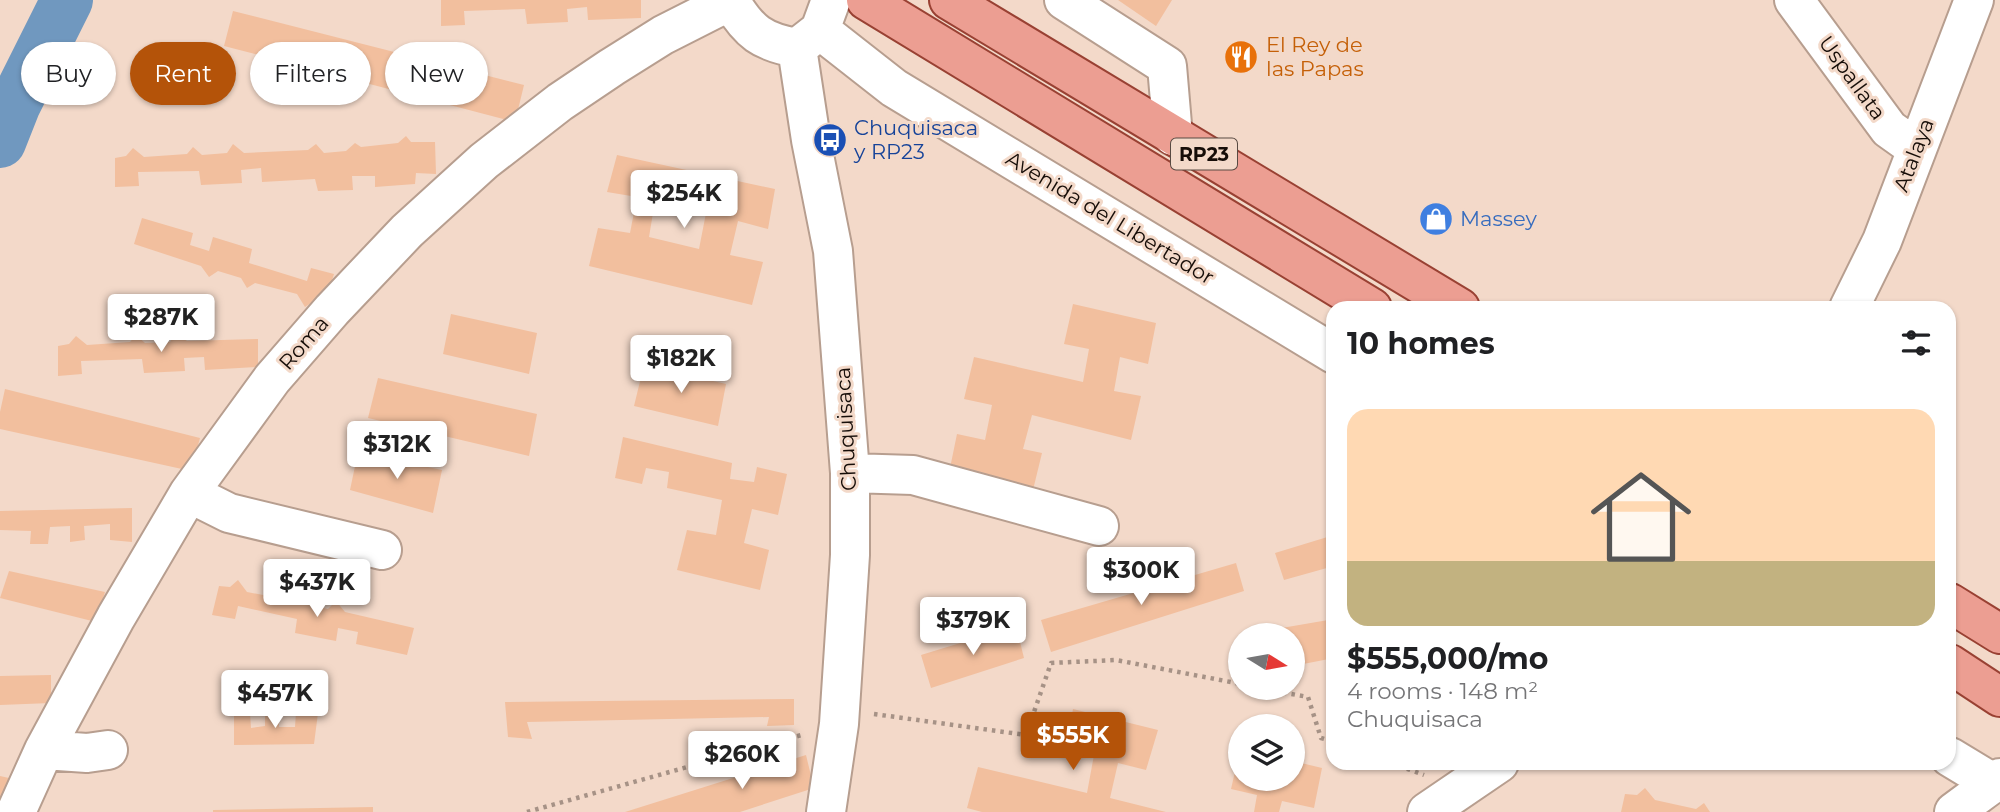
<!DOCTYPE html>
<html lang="en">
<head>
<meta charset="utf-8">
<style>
	:root { --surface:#fff; --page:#f2f2f2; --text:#202124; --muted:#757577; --accent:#b45309 }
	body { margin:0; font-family:Montserrat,sans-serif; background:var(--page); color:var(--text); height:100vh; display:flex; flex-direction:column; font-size:26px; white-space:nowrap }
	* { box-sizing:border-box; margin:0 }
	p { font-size:23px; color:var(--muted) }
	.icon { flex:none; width:38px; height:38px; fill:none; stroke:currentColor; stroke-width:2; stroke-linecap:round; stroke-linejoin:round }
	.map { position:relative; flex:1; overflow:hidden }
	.sheet { position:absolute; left:1326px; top:301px; width:630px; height:469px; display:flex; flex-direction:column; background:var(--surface); border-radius:21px; box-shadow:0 2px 5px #0004 }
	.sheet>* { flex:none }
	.hud { position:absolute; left:21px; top:42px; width:665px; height:63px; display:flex; gap:14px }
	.needle { width:46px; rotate:101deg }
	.controls { position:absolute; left:1228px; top:623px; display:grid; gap:14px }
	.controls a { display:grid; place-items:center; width:77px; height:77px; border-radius:50%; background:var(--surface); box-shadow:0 2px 5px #0004; font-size:35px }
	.price { position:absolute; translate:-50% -60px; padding:0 16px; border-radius:7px; background:#fff; color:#222; font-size:23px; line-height:46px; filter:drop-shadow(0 2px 4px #0008) }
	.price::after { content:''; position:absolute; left:50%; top:42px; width:21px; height:16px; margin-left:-10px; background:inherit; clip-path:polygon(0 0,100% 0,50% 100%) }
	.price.on { background:var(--accent); color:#fff }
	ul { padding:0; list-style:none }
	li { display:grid; align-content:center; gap:14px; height:371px; padding:0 21px }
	li span { display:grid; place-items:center; height:217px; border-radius:21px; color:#555 }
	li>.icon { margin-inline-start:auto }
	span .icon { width:126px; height:126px; fill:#fffc; stroke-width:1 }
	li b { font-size:30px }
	h2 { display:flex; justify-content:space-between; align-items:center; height:84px; padding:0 21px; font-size:30px }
	.tag { padding:0 24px; border-radius:32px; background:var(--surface); box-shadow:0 2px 5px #0004; font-size:24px; line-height:63px }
	.tag.on { background:var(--accent); color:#fff }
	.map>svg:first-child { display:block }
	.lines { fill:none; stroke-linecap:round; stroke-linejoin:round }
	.river { stroke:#7098bf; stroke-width:52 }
	.building { fill:#f2bf9e; fill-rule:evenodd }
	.minor-casing { stroke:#b79e8f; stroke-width:42 }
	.major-casing { stroke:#994133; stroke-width:42 }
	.path { stroke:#a69286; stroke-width:4.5; stroke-dasharray:3.5 5; stroke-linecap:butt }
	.minor { stroke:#fff; stroke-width:38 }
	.major { stroke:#ec9e92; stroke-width:38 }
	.labels { text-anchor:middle; stroke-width:6; stroke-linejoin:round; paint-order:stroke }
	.shield { fill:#f3d9c9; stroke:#584a42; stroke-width:2 }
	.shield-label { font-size:19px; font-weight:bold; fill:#160d08 }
	.food-label { font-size:21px; fill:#c56008; stroke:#f3d9c9; text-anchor:start }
	.street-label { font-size:21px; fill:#160d08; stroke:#f3d9c9 }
	.transit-label { font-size:21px; fill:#164399; stroke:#f3d9c9; text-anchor:start }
	.shop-label { font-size:21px; fill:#366cbe; stroke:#f3d9c9; text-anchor:start }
</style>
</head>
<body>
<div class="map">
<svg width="2000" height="812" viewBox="0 0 2000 812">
	<rect width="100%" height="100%" fill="#f3d9c9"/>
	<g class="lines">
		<path class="river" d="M0,142L15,104L67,0"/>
	</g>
	<path class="building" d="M441,0H641V18L588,20L587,7L567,9L568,22L527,24L525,9L464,11L465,25L441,26Z
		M1118,0H1172L1156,26Z
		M233,11L524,85L515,122L224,46Z
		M406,136L411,142H435L436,174L416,173L415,184L375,187V176H352L353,190L318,191L315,179L262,182L261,168L241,170L242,183L201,185L199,171L138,172L139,186L115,187V158L126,156L133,148L144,157L187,154L193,147L202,155L227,153L233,144L244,153L308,150L316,144L324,153L346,151L355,143L361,147L398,143Z
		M617,155L775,189L768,229L738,221L730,255L763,262L752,305L589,266L598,228L630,233L637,197L607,192ZM655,201L706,213L699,249L649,237Z
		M142,218L193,233L190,245L209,251L213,237L252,249L249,263L307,281L311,268L334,274L325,302L314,301L305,307L297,294L255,283L247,288L241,278L218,271L209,277L201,266L134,244Z
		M1073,304L1156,323L1148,364L1120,357L1114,391L1141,396L1131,440L1032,415L1023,449L1042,453L1032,494L949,473L957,434L985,440L992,405L964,399L974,357L1083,382L1089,349L1064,344Z
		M451,314L537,333L529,374L443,354Z
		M176,333L187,341L258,339V367L205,370L204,357L184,358L185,371L144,373L142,359L81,361L82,374L58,376V346L69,344L76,336L87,345L130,342L136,335L145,343L170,342Z
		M644,365L726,384L718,426L634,406Z
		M378,378L537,414L529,456L368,418Z
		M5,389L200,438L191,471L0,429V412Z
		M623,437L732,463L730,479L754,482L757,467L787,474L778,515L752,509L744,543L769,550L760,590L677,570L687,530L716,535L722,500L667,488L669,472L646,468L642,484L615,478Z
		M358,452L442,470L433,513L350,490Z
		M132,508V542L110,540V524L84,526L85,540L70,542V526L50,527L48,544H30L31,531L0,530V511Z
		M1334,535V566L1284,580L1275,553Z
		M1236,563L1244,591L1051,652L1041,620Z
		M9,571L105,592L96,622L0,598Z
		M238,580L247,592L290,600L297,594L304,604L328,609L336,601L345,612L414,628L407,655L356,644L358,632L338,628L336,641L295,633L297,619L238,606L235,619L212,615L219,586L230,587Z
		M1334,619V658L1293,666V635H1271L1270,630Z
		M1016,626L1024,658L931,688L921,655Z
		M51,675V703L0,705V676Z
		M794,699V725L767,726L769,717L527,722L532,739L508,737L505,702Z
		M279,709V727H295L296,712L318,713L314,744L234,745V714L250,713L251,728L265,726V710Z
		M1073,709L1158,730L1146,770L1118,763L1110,798L1166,812H982L967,808L978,767L1087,793L1094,755L1065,750Z
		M1240,750L1241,779H1293V761L1322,768L1314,808L1282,801L1279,812H1254L1257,795L1231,789Z
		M806,755L814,788L740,812H625Z
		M0,776L9,778L1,807H0Z
		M1645,788L1655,800L1696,809L1704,803L1710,812H1621L1625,794L1637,795Z
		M373,807V812H213V810Z"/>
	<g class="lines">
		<g class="minor-casing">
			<path id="minor" d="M1064,0L1167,66L1173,136
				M1794,0L1889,129L1917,149
				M731,2C749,32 762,42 797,48L820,30L831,0
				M820,30L894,88L1334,354
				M797,48L811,140L833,251L850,473V555L839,724L826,812
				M1849,308L1882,241L1974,0
				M850,473L913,475L1099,526
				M189,493L229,513L382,550
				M44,750L87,753L108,750
				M1950,757L1993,783
				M16,812L44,750L116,617L189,493L272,379L332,310L407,231L484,161L560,102L612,67L663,35L732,0
				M1427,812L1499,763
				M1954,812L2000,778"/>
		</g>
		<g class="major-casing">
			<path id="major" d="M866,0L1372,308
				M949,0L1460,308
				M1950,603L2000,634
				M1950,664L2000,697"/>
		</g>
		<path class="path" d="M1258,688L1308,697L1321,738L1334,742
			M874,714L1026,735L1051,663L1116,660L1241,684
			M1391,763L1424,775
			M527,812L805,734"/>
		<use href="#minor" class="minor"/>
		<use href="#major" class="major"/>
	</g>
	<defs>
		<g id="restaurant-disc" transform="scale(1.75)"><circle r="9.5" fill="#e8710a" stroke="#f3d9c9"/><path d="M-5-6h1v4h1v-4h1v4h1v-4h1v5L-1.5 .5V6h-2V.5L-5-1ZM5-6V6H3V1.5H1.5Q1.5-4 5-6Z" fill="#fff"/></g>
		<g id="bus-disc" transform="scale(1.75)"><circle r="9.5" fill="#1a4fb4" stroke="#f3d9c9"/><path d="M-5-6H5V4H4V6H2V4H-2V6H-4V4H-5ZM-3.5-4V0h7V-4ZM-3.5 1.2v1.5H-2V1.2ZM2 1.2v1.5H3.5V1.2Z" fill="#fff"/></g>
		<g id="shop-disc" transform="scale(1.75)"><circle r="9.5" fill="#3f7fe0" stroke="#f3d9c9"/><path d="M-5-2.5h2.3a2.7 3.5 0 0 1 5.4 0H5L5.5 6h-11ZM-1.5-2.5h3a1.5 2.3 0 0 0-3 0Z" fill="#fff"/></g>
	</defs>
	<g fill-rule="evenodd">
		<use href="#restaurant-disc" x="1241" y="57"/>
		<use href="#bus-disc" x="830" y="140"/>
		<use href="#shop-disc" x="1436" y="219"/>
	</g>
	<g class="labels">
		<rect class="shield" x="1171" y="138.5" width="66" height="31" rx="5"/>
		<g class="shield-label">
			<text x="1204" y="161">RP23</text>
		</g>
		<g class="food-label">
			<text x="1266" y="52">El Rey de<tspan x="1266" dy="24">las Papas</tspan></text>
		</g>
		<g class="street-label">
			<text transform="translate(1852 78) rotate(54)" y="7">Uspallata</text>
			<text transform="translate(1914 155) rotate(-69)" y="7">Atalaya</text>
			<text transform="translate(1110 218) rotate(31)" y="7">Avenida del Libertador</text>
			<text transform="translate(304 343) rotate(-49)" y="7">Roma</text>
			<text transform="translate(846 429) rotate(-93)" y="7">Chuquisaca</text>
		</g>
		<g class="transit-label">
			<text x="854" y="135">Chuquisaca<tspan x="854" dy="24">y RP23</tspan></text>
		</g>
		<g class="shop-label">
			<text x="1460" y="226">Massey</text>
		</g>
	</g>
</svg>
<div class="controls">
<a><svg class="needle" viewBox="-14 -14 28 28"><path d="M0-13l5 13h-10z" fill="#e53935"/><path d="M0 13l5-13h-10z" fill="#757577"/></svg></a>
<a><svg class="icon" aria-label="layers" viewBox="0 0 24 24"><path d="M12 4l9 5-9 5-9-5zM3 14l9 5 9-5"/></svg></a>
</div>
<b class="price" style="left:684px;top:230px">$254K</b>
<b class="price" style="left:161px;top:354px">$287K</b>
<b class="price" style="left:681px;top:395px">$182K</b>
<b class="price" style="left:397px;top:481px">$312K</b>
<b class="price" style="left:1141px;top:607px">$300K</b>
<b class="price" style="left:317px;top:619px">$437K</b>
<b class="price" style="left:973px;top:657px">$379K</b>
<b class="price" style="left:275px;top:730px">$457K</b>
<b class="price on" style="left:1073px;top:772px">$555K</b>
<b class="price" style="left:742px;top:791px">$260K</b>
<div class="hud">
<a class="tag">Buy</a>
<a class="tag on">Rent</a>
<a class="tag">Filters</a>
<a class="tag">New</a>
</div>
<section class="sheet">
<h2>10 homes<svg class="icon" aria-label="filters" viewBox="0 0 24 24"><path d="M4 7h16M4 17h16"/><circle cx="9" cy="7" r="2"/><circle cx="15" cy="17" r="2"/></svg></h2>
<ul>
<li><span style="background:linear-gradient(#ffd9b3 70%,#c2b280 0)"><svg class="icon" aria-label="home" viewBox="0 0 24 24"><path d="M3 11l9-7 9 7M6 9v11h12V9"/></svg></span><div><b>$555,000/mo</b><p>4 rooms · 148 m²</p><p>Chuquisaca</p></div></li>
</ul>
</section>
</div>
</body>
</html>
